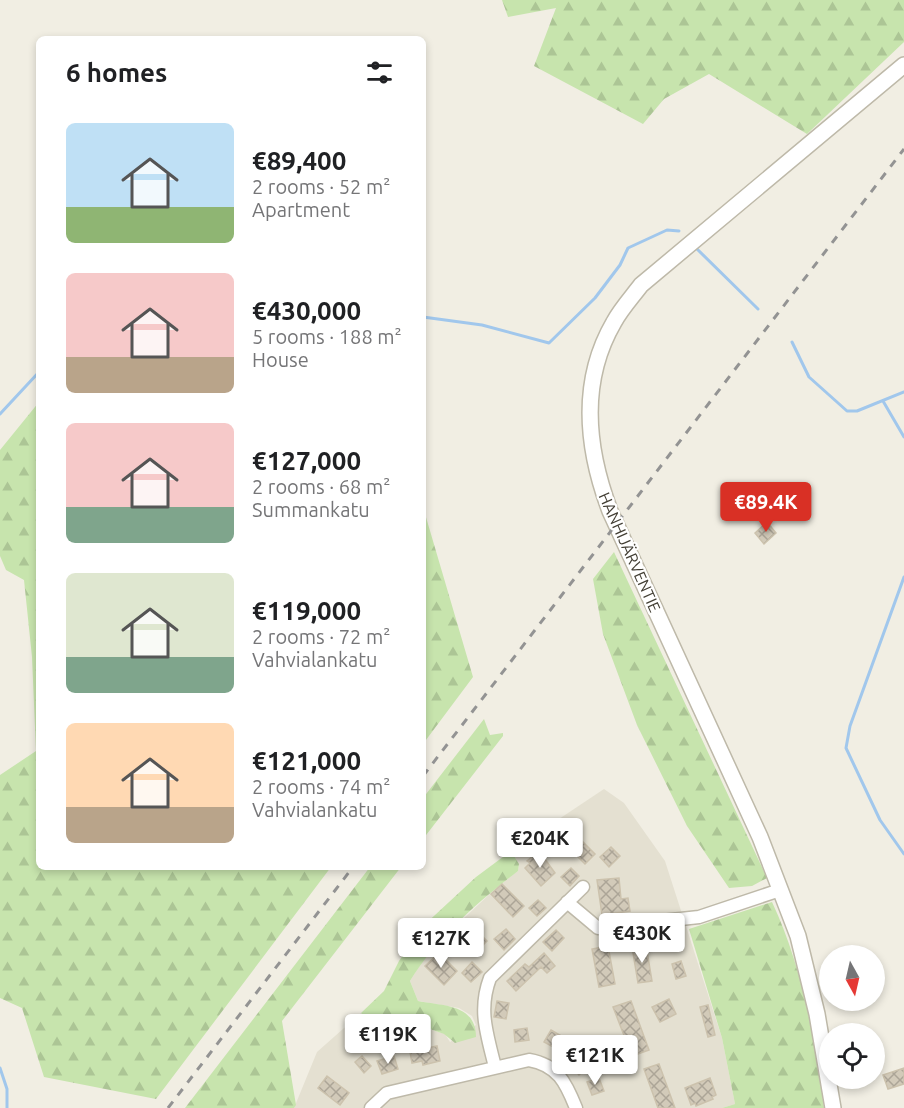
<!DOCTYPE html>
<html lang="en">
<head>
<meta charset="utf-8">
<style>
	:root { --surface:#fff; --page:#f2f2f2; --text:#202124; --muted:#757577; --accent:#d93025 }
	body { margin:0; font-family:Ubuntu,sans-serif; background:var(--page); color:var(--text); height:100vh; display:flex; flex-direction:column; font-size:22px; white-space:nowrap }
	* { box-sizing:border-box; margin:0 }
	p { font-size:20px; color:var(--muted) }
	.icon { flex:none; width:33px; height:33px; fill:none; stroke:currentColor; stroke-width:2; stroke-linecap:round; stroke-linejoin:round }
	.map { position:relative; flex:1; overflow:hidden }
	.details { position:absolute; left:36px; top:36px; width:390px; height:834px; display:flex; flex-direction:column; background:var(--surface); border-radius:9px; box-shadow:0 3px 9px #0003 }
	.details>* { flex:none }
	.needle { width:39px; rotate:172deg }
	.tools { position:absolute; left:819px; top:945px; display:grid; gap:12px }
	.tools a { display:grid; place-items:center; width:66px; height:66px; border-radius:50%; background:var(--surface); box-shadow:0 3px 9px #0003; font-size:30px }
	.price { position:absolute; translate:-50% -51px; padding:0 14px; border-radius:6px; background:#fff; color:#222; font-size:20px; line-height:39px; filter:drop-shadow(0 2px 3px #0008) }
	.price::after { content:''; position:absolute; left:50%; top:36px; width:18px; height:14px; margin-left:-9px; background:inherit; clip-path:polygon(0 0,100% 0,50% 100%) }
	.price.selected { background:var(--accent); color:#fff }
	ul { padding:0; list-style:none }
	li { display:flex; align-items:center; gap:18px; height:150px; padding:0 30px }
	li span { display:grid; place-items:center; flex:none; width:168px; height:120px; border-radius:9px; color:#555 }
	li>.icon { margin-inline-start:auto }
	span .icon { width:72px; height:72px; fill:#fffc; stroke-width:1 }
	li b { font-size:26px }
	h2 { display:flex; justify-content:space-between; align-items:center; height:72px; padding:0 30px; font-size:26px }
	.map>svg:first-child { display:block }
	.residential { fill:#e4e0d1 }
	.forest { fill:url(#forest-firs) }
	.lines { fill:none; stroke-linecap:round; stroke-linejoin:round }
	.stream { stroke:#a1c7ec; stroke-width:3 }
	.building { fill:url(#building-cross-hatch); stroke:#ccc2ad; stroke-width:1.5 }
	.minor-casing { stroke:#beb9a9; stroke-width:15 }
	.tertiary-casing { stroke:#beb9a9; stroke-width:18 }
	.minor { stroke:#fff; stroke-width:12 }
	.tertiary { stroke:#fff; stroke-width:15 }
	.rail { stroke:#939393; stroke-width:3; stroke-dasharray:8 8; stroke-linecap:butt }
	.labels { text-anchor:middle; stroke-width:4.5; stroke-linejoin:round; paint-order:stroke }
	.street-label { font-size:16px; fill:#423e34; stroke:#fff }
</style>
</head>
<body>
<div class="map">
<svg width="904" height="1108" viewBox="0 0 904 1108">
	<defs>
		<pattern id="forest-firs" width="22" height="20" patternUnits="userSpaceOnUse" patternTransform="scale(1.5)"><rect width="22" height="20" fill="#c7e4ad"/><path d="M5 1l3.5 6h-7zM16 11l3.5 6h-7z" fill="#acc595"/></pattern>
		<pattern id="building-cross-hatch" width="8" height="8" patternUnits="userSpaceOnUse" patternTransform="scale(1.5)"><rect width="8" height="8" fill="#d2cab9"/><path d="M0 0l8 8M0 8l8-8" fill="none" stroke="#aca597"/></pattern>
	</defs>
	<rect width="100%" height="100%" fill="#f1eee3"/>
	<path class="residential" d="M604,789L624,803L665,861L722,1038L735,1104L722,1108H294L317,1052L361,1013L379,1028L430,1029L445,1034L450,1042L476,1025L472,1016L459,1008L418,1001L410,981L428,952L495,889L518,871L519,864L511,851Z"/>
	<path class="forest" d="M502,0H904V42L807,134L709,74L664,99L643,124L534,66L556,8L508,17Z
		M39,402V867H331L156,1099L44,1077L22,1008L0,998V775L36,751L32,657L24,580L6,570L0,556V450Z
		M423,507L473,677L423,744Z
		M614,552L767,878L752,886L729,888L687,826L637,725L603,634L593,579Z
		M484,719L490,735L503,733V736L423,839V798Z
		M511,851L519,864L518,871C478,902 437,937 410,981L418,1001C443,1006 476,1004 476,1037L455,1043L444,1034L430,1029L379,1028L361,1013L384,991L399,961L421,928L476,877Z
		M370,867H401L282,1021L296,1105L294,1108H185Z
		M772,902C802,965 815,1040 824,1108H722L735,1104L722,1038L689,929Z"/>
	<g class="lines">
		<path class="stream" d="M697,249L758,309
			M423,317L482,325L549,343L595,298L620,265L628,248L667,230L679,231
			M792,342L809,377L847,411H857L904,392
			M883,401L904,437
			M0,414L39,372
			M904,577L850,726L846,748L880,820L904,854
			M0,1068L7,1089V1108"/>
	</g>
	<path class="building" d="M767,522L776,533L764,544L755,533Z
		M576,835L595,854L585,864L566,845Z
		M611,847L620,856L609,867L600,857Z
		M539,851L555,873L541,886L525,868L530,863L527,861Z
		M571,868L579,876L570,886L561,877Z
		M619,878L621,899L628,898L630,911L602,915L597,880Z
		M502,884L524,906L513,917L491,894Z
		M538,900L546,908L537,916L529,908Z
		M475,929L487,941L477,951L465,939Z
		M506,929L515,939L504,950L494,939Z
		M556,930L564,938L552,951L543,942Z
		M646,945L652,981L638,983L632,947Z
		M608,946L615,984L599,987L592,949Z
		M439,953L457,971L444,985L425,966Z
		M544,953L555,966L547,973L541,967L516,991L507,981L525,964L529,967Z
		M681,961L686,976L676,979L672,964Z
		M472,962L482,972L471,982L462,973Z
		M669,999L676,1014L660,1022L652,1007Z
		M497,1001L509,1003L506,1019L494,1017Z
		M631,1001L649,1050L632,1056L613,1007Z
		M708,1005L715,1035L708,1037L700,1007Z
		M527,1028L529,1040L515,1042L514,1030Z
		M551,1030L575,1044L583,1053L579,1056L589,1065L579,1075L574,1069L577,1066L568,1055L544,1042Z
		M437,1046L440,1061L423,1065L422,1061L412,1063L410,1052Z
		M362,1056L371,1066L364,1073L355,1062Z
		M394,1056L398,1069L382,1074L377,1061Z
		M659,1064L675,1108H658L644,1069Z
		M904,1068V1084L888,1089L883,1075Z
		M327,1076L349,1093L340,1105L318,1088Z
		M599,1078L604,1091L592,1095L587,1082Z
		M710,1078L716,1095L712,1097L713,1099L696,1106L695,1103L691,1105L685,1088Z"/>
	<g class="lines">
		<g class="minor-casing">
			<path id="minor" d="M567,902L598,928L699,917L780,890
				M495,1067C487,1034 478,1010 490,978L583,887
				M371,1108L387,1093L529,1060C558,1065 566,1083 576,1108"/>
		</g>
		<g class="tertiary-casing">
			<path id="tertiary" d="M833,1108L817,1014L798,936L760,837L610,511C587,450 579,382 614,322C621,309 632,297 641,285L904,65"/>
		</g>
		<use href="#minor" class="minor"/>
		<use href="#tertiary" class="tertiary"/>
		<path class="rail" d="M423,776L904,149
			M168,1108L353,867"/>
	</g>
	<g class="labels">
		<g class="street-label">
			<text transform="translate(630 552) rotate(66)" y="6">HANHIJÄRVENTIE</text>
		</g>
	</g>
</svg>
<div class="tools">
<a><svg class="needle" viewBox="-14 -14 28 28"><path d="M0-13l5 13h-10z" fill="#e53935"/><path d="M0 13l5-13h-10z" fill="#757577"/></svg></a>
<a><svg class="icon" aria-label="locate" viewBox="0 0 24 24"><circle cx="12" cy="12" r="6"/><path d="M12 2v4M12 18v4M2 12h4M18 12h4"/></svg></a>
</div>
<b class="price selected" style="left:766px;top:533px">€89.4K</b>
<b class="price" style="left:540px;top:869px">€204K</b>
<b class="price" style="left:642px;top:964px">€430K</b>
<b class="price" style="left:441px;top:969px">€127K</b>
<b class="price" style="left:388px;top:1065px">€119K</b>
<b class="price" style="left:595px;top:1086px">€121K</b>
<section class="details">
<h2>6 homes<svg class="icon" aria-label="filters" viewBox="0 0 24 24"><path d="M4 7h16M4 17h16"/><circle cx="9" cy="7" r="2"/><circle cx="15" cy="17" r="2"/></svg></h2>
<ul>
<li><span style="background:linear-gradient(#bfe0f5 70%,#8fb573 0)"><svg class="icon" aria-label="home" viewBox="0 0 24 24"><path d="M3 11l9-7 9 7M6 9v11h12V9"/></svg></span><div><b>€89,400</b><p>2 rooms · 52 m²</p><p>Apartment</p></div></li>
<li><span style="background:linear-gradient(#f6c9c9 70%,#b9a48a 0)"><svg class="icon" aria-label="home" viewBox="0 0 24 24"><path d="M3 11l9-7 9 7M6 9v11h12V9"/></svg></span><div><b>€430,000</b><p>5 rooms · 188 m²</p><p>House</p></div></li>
<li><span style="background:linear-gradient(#f6c9c9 70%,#7fa58c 0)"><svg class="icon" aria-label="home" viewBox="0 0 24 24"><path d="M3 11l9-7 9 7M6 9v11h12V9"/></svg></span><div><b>€127,000</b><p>2 rooms · 68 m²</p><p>Summankatu</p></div></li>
<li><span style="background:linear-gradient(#dfe7d0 70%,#7fa58c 0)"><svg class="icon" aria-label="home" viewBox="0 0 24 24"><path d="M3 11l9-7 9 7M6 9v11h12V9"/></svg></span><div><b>€119,000</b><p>2 rooms · 72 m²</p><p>Vahvialankatu</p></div></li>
<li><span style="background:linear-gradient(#ffd9b3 70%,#b9a48a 0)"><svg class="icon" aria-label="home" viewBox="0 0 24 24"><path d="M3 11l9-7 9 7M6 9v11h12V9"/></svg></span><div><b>€121,000</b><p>2 rooms · 74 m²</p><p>Vahvialankatu</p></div></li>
</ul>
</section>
</div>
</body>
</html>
